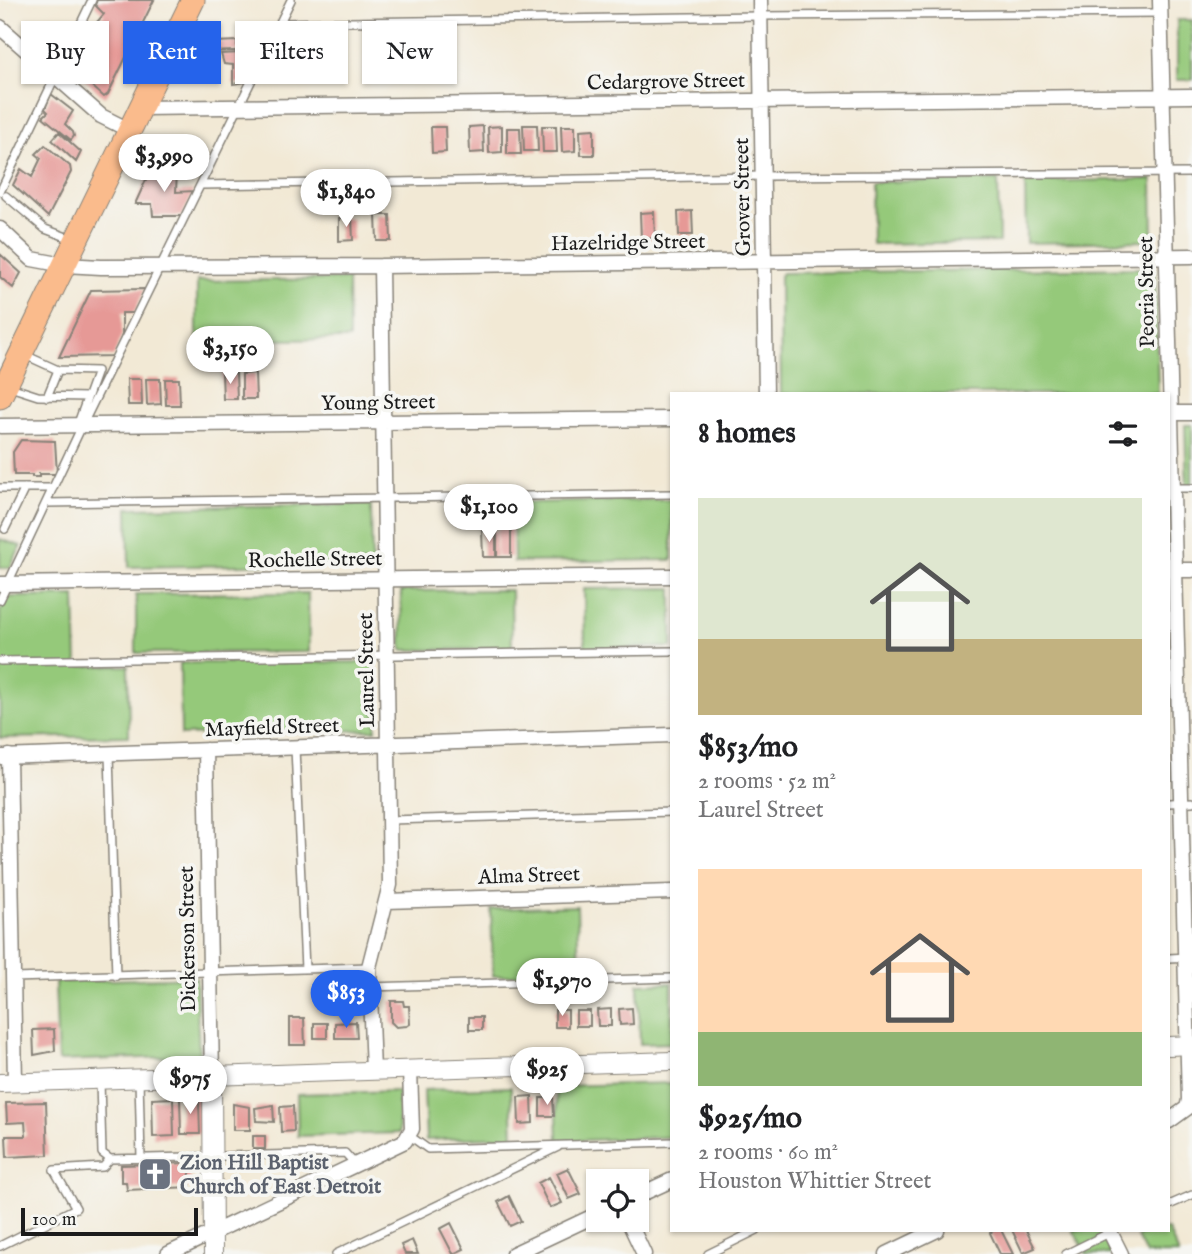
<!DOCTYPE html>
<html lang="en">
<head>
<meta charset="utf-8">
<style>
	:root { --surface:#fff; --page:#f2f2f2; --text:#202124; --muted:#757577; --accent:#2563eb }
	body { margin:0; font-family:"IM FELL English",serif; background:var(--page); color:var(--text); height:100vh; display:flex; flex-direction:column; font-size:26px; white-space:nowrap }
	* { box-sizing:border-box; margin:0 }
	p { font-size:23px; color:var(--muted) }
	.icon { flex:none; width:38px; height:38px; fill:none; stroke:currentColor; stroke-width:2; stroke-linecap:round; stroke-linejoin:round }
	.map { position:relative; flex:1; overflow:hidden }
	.drawer { position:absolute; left:670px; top:392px; width:500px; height:840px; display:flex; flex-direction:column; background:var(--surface); border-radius:0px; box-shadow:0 2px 5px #0004 }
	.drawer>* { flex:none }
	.hud { position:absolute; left:21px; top:21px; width:544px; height:63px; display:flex; gap:14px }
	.fabs { position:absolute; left:586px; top:1169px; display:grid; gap:14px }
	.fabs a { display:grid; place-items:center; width:63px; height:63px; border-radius:0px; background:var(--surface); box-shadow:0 2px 5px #0004; font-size:35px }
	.scale { position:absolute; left:21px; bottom:18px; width:177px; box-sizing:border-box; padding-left:7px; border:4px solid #1c1c1c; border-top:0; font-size:19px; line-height:24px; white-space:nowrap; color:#1c1c1c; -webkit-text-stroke:5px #f6f6f2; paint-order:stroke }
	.price { position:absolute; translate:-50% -60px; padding:0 16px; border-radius:24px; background:#fff; color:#222; font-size:23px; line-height:46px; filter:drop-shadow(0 2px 4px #0008) }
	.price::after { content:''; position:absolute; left:50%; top:42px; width:21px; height:16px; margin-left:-10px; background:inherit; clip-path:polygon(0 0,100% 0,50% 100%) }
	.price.active { background:var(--accent); color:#fff }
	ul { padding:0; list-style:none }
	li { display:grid; align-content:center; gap:14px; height:371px; padding:0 28px }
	li span { display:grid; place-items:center; height:217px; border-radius:0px; color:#555 }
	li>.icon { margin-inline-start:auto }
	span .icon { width:126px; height:126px; fill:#fffc; stroke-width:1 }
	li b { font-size:30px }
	h2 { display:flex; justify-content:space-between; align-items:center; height:84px; padding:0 28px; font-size:30px }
	.tag { padding:0 24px; border-radius:0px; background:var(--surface); box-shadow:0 2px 5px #0004; font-size:24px; line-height:63px }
	.tag.active { background:var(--accent); color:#fff }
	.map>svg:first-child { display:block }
	.green { fill:#95c97a; stroke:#58724b; stroke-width:2 }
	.building { fill:#e69996 }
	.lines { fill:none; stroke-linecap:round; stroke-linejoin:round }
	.service-casing { stroke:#878278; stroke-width:10 }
	.minor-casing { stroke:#878278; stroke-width:17 }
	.tertiary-casing { stroke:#878278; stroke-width:20 }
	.primary-casing { stroke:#878278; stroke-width:25 }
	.service { stroke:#fff; stroke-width:7 }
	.minor { stroke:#fff; stroke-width:14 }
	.tertiary { stroke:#fff; stroke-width:18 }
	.primary { stroke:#fabb8c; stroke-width:23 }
	.labels { text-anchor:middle; stroke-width:7; stroke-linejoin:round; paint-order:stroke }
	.street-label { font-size:21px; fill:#1c1c1c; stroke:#f6f6f2 }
	.worship-label { font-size:21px; font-weight:bold; fill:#5b616d; stroke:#f6f6f2; text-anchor:start }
</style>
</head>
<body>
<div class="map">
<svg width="1192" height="1254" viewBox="0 0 1192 1254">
	<rect width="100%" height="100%" fill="#f6f6f2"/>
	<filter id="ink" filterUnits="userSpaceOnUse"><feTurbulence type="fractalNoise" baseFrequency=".0143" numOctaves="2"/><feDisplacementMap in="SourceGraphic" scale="14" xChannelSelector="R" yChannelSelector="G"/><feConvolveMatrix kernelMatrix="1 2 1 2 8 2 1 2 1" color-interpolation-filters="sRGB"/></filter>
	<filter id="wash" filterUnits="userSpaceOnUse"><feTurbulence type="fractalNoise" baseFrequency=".00686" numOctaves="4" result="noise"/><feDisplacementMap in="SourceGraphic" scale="28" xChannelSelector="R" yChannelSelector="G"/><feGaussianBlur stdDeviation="1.57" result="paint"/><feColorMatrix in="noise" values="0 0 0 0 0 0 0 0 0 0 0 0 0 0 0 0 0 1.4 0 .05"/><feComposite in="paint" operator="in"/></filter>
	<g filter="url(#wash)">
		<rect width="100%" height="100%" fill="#f2e9d5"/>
		<path class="green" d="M1177,20H1192V80H1177Z
			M1152,179L1153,241L1026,243L1025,182Z
			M998,180L999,242L872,244L871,182Z
			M1155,268L1158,394H781L780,276L782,273Z
			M348,279L349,339L197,341V281Z
			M1185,425H1192V489H1187Z
			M672,500V560L514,562L513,503Z
			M371,504L372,563L129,567L128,508Z
			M0,539L21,546L10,568H0Z
			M672,588V647L585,649L584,589Z
			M511,590L512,649L402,650L401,591Z
			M308,593L309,652L136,653V594Z
			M75,596L77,666H128L129,736L0,738V612L7,597Z
			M374,662L376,730L181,735L180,663Z
			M577,906L579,973L493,976L491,909Z
			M196,977L199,1056L58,1061L55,982Z
			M672,983V1043L640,1044L638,984Z
			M672,1083V1137L558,1141L556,1086Z
			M511,1087L513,1136L426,1140L424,1090Z
			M398,1091L399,1133L298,1136L297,1094Z
			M1073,1230H1099L1111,1254H1087Z
			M1151,1230H1168L1179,1254H1146L1137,1237Z"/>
		<g id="blocks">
			<path class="building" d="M97,0H154L108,94L104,97L74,70L83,51L93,60L103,40L91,29L104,14L95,5Z
				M237,41V45L256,46V50L210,52L215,42Z
				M261,52L245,82L233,84V65L224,64L221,54Z
				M51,94L73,111L65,124L73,132L74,136L71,140L43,117L48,112L45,109Z
				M523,125H537L538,151H524Z
				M483,126L484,152L470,153L469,127Z
				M502,126V152L489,153L488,127Z
				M542,126H556L557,152H543Z
				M561,126H575V151L562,152Z
				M431,127H445L446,152L432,153Z
				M507,128H520L521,154H507Z
				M594,129V155H581L580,130Z
				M59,132L81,152L76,162L52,140Z
				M45,145L70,166L71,172L48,217L13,185L21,169L32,177L41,158L36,154Z
				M150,171H177L176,192L194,191L182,216H153L152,204H135Z
				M692,211L693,235H679L678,212Z
				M654,212L655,238L641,239L640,213Z
				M376,215H390L391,241H377Z
				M339,218H352L353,240L339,241Z
				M0,254L21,273L13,288L0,277Z
				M145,289L134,313H122V335L114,356L59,357L91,290Z
				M222,373H236L237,399H223Z
				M255,373L256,399H242V374Z
				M127,379H141L142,405H128Z
				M146,379H160L161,404L147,405Z
				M165,379H179L180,405H166Z
				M21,440L55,441L57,474H39V477H32V475H14L13,452Z
				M511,528V557H497V529Z
				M482,531H496V557H483Z
				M391,1001H403L404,1006H409L410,1024L407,1026L396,1027L391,1022Z
				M632,1008L633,1024L620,1025L619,1009Z
				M611,1009V1026H598L597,1010Z
				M555,1010H568V1027H555Z
				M576,1011H590V1026H576Z
				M469,1017H482V1030H469Z
				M290,1018H304L305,1045H290Z
				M356,1022L357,1038H335V1023Z
				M314,1023H327V1038H314Z
				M54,1029L55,1051L34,1055L33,1030Z
				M532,1096L533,1123L519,1124L518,1097Z
				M195,1097L199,1100L200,1134H181L180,1098Z
				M173,1098L174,1136L153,1137L152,1099Z
				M540,1098H553L554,1116H540Z
				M46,1102L48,1155L7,1157L6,1136H26L25,1122L7,1123L6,1103Z
				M233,1104L250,1107V1130H233Z
				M273,1105L274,1122L256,1121L255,1108Z
				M293,1106L294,1131L281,1132L280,1107Z
				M253,1136H265V1149H253Z
				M190,1163V1187L127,1190L126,1182H121V1165Z
				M568,1168L581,1194L569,1199L557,1173Z
				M549,1177L562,1203L550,1208L538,1183Z
				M509,1196L521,1221L510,1226L498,1202Z
				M451,1223L464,1249L453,1254L440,1229Z
				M995,1230H1001L1013,1254H1000L990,1233Z
				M1012,1230H1026L1035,1248L1023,1253Z
				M412,1240L418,1254H405L401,1245Z"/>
		</g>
	</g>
	<g filter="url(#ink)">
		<use href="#blocks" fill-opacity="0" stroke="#878278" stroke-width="2"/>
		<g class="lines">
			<g class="service-casing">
				<path id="service" d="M280,23L760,16L1161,13
					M201,185L762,176L1192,173
					M0,192L92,0
					M6,196L45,229L72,239
					M25,355L58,370L97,371L77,426
					M10,387L38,396L87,397
					M47,397L58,370
					M0,488H53
					M1173,488H1192
					M46,503L672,494
					M5,529L25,488
					M0,600L82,426L291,0
					M0,661L672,651
					M295,748L305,969
					M109,754L116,976
					M1169,803L1192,802
					M390,820L672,812
					M1169,958L1188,957
					M14,978L369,967
					M370,987L672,978
					M139,1079L141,1159
					M100,1081L102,1153L110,1159L345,1153L355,1164
					M410,1136L428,1149L672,1142
					M1169,1205L1192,1195
					M0,1246L76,1208L54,1170L103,1167L110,1159
					M336,1254L558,1147
					M708,1254L757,1230
					M1066,1254L1113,1231"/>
			</g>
			<g class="minor-casing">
				<path id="minor" d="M760,0L766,394
					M1160,0L1189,1100L1187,1108L1169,1121
					M0,27L101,116L129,130
					M141,108L1192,96
					M0,229L32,259L64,265L101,267L381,266L1192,256
					M1169,413H1192
					M0,426L672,419
					M1169,570H1192
					M0,584L672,576
					M206,750L212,1076
					M9,756L15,1082
					M0,757L672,735
					M387,901L672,892
					M373,1071L369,967L390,885L381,266
					M637,1196L672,1180
					M628,1220L644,1254
					M1109,1230L1121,1254
					M168,1254L405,1141L412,1129L410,1070
					M513,1254L598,1214
					M887,1254L937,1230"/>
			</g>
			<g class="tertiary-casing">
				<path id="tertiary" d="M1169,1046L1192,1045
					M212,1076L213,1254
					M0,1083L672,1061"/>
			</g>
			<g class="primary-casing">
				<path id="primary" d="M0,397L193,0"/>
			</g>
			<use href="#service" class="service"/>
			<use href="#minor" class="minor"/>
			<use href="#tertiary" class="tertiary"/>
			<use href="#primary" class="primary"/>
		</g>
	</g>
	<defs>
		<g id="church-square" transform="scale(1.75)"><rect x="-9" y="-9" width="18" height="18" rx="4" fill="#6b7280" stroke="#f6f6f2"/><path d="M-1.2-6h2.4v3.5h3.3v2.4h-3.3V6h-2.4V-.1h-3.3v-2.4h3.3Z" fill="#fff"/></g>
	</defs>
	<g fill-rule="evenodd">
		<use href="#church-square" x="155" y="1174"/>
	</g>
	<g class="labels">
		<g class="street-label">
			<text transform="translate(666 81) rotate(-1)" y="7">Cedargrove Street</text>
			<text transform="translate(742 197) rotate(-91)" y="7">Grover Street</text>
			<text transform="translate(628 242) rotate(-1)" y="7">Hazelridge Street</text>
			<text transform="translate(1146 292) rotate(-91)" y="7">Peoria Street</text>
			<text transform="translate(378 402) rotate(-1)" y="7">Young Street</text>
			<text transform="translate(315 559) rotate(-1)" y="7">Rochelle Street</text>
			<text transform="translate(366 670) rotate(-91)" y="7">Laurel Street</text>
			<text transform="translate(272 727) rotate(-2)" y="7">Mayfield Street</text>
			<text transform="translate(529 875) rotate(-2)" y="7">Alma Street</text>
			<text transform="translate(187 939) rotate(-91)" y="7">Dickerson Street</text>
		</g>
		<g class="worship-label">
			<text x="180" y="1169">Zion Hill Baptist<tspan x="180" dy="24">Church of East Detroit</tspan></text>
		</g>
	</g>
</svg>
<div class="fabs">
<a><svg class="icon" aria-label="locate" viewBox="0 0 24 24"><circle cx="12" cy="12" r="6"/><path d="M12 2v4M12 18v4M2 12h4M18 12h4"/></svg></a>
</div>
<div class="scale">100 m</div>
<b class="price" style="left:164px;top:194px">$3,990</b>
<b class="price" style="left:346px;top:229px">$1,840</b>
<b class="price" style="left:230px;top:386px">$3,150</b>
<b class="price" style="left:489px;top:544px">$1,100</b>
<b class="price" style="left:562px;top:1018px">$1,970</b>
<b class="price active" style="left:346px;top:1030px">$853</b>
<b class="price" style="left:547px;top:1107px">$925</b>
<b class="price" style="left:190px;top:1116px">$975</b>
<div class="hud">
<a class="tag">Buy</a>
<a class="tag active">Rent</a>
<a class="tag">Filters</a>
<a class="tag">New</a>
</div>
<section class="drawer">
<h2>8 homes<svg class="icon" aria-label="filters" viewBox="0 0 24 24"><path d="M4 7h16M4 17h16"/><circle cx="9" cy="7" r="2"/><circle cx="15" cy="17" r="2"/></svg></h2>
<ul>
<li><span style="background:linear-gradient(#dfe7d0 65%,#c2b280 0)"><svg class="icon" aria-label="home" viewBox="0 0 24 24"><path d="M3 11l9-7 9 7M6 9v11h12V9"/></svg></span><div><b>$853/mo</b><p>2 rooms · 52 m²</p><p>Laurel Street</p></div></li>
<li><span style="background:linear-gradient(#ffd9b3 75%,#8fb573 0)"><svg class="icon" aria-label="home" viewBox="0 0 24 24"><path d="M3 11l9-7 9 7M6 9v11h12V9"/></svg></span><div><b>$925/mo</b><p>2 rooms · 60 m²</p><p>Houston Whittier Street</p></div></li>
</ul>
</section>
</div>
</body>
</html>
